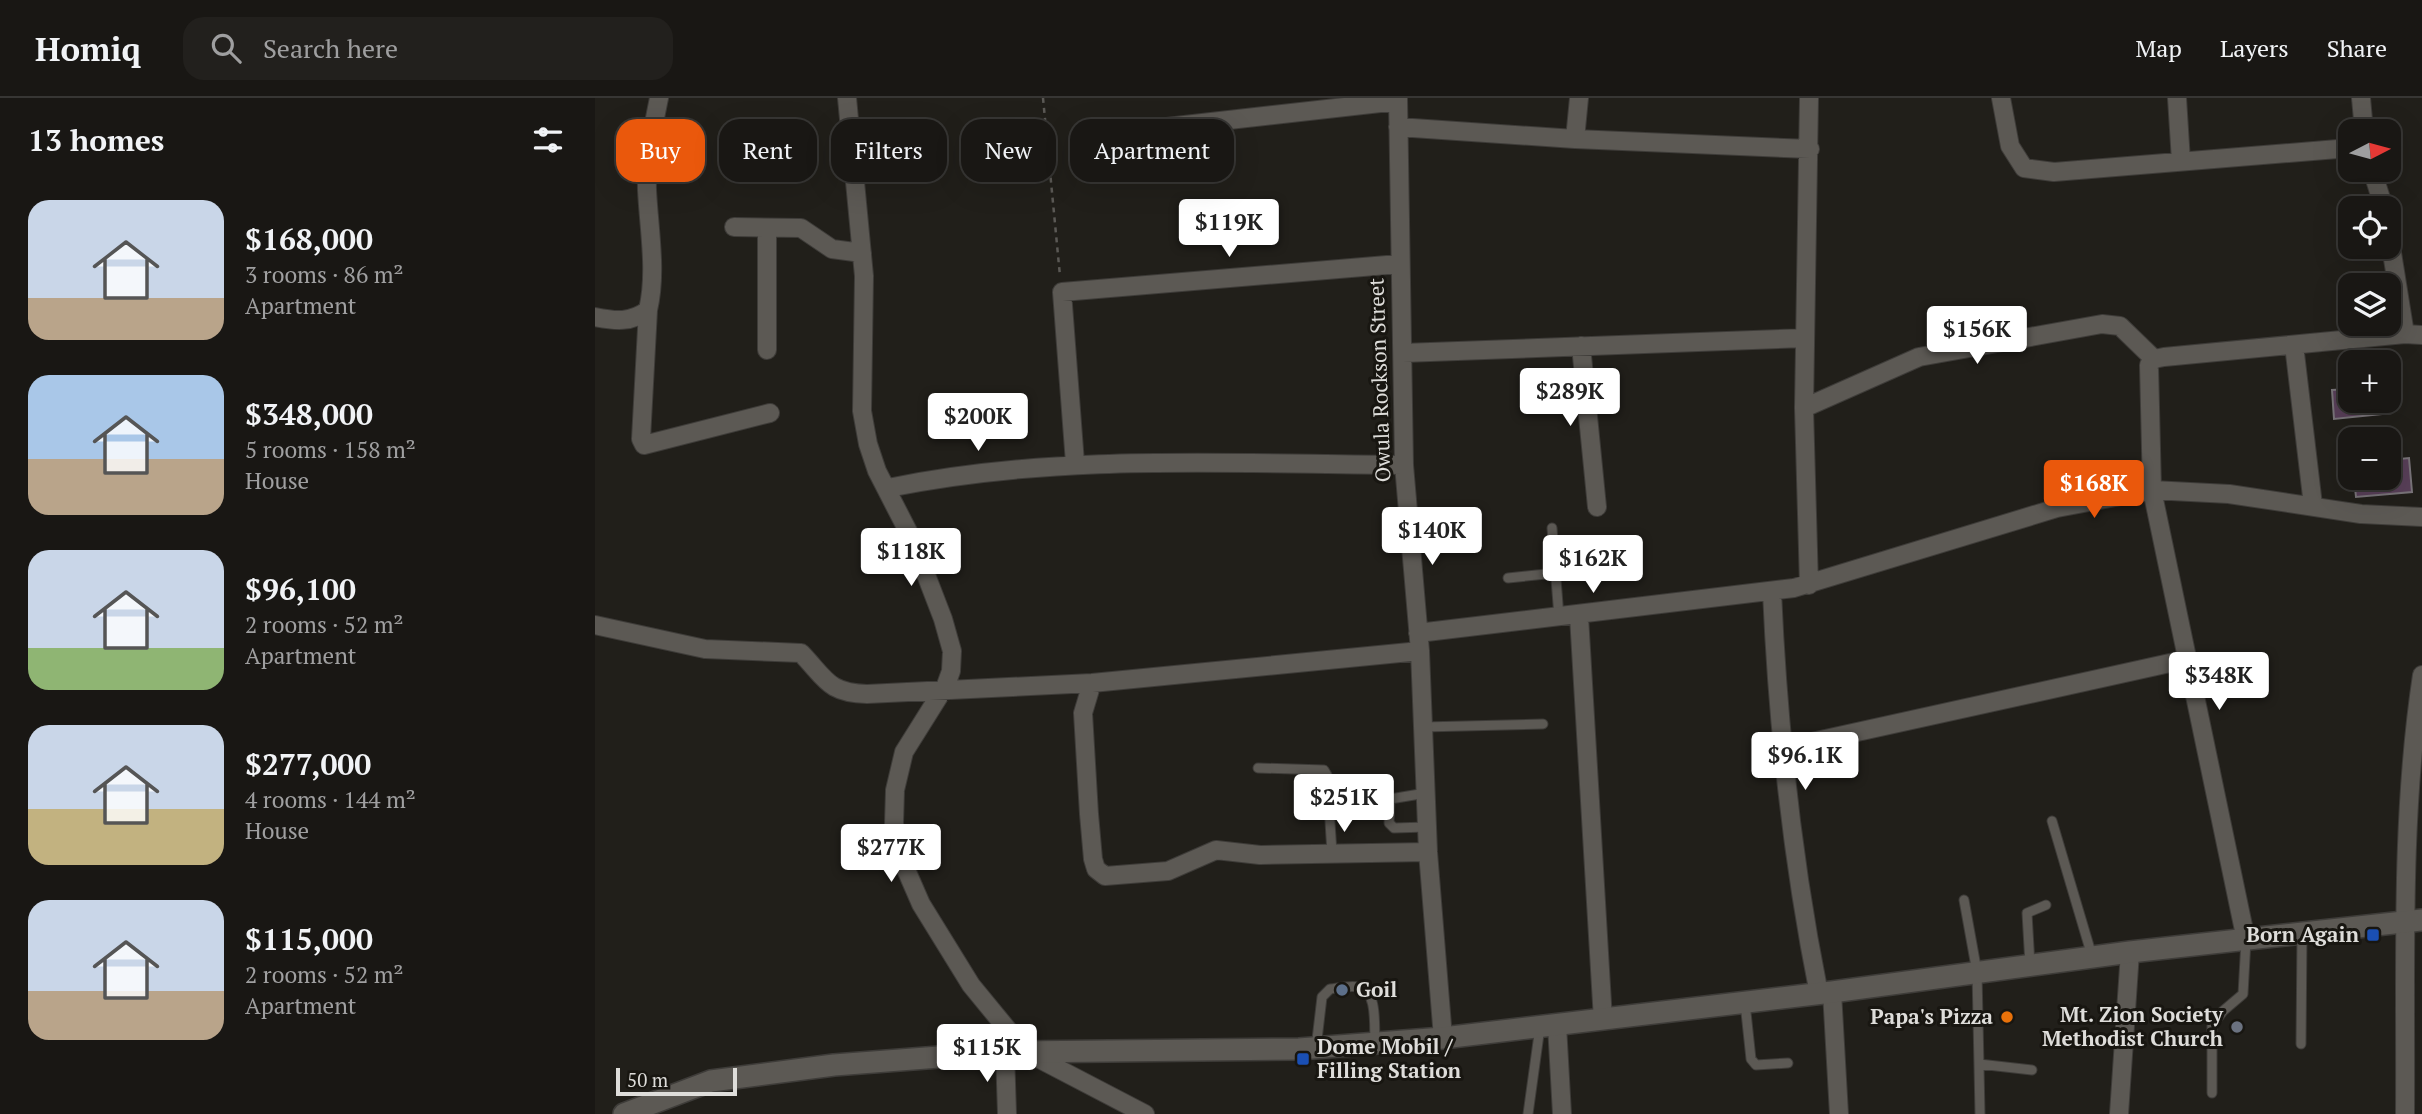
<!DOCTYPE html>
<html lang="en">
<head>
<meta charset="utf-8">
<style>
	:root { --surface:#191714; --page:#22201d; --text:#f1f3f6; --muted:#9f9fa0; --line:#373634; --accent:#ea580c }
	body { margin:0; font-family:"PT Serif",serif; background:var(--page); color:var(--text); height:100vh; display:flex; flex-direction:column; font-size:26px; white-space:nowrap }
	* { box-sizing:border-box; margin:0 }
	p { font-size:23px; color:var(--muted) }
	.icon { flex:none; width:38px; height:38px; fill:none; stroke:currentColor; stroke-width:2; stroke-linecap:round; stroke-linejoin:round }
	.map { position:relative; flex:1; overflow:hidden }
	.panel { display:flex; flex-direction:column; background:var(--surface); width:595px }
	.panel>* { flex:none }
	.banner { position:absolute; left:21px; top:21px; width:665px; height:63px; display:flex; gap:14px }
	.needle { width:46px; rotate:84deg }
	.controls { position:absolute; left:1743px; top:21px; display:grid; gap:14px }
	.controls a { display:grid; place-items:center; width:63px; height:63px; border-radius:14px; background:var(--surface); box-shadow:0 7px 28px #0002,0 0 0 2px var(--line); font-size:35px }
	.scale { position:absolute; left:21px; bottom:18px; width:121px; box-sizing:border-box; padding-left:7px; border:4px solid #deddda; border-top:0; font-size:19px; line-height:24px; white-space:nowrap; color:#deddda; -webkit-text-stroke:5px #181611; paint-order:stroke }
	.price { position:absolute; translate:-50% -60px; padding:0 16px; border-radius:7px; background:#fff; color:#222; font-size:23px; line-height:46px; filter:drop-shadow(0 2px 4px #0008) }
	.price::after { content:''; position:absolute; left:50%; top:42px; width:21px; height:16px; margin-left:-10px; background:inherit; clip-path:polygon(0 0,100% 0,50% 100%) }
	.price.selected { background:var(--accent); color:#fff }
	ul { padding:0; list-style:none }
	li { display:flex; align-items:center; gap:21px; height:175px; padding:0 28px }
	li span { display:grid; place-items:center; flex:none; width:196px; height:140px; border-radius:21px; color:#555 }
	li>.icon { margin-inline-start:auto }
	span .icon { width:84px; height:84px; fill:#fffc; stroke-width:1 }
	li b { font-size:30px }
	h2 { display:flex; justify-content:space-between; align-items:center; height:84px; padding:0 28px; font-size:30px }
	.chip { padding:0 24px; border-radius:21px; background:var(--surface); box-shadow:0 7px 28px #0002,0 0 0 2px var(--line); font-size:24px; line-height:63px }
	.chip.selected { background:var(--accent); color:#fff }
	header { display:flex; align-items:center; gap:42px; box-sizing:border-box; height:98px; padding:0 35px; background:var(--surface); border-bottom:2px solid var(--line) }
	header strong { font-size:33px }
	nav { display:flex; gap:38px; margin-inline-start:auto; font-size:24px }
	.search { width:490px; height:63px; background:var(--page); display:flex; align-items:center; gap:18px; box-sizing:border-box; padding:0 24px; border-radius:21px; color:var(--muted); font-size:26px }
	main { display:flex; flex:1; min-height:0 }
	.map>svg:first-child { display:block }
	.building { fill:#583f58; stroke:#797479; stroke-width:2 }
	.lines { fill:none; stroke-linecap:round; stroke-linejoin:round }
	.service-casing { stroke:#3e3c39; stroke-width:11 }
	.minor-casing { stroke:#3e3c39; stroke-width:20 }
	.secondary-casing { stroke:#3e3c39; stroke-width:24 }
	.path { stroke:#5b5955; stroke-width:2.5; stroke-dasharray:5 5; stroke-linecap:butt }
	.service { stroke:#5c5954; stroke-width:9 }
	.minor { stroke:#5c5954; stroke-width:18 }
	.secondary { stroke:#5c5954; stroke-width:21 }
	.transit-dot { fill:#1a4fb4; stroke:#181611; stroke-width:2.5 }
	.service-dot { fill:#5c6f8a; stroke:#181611; stroke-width:2.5 }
	.food-dot { fill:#e8710a; stroke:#181611; stroke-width:2.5 }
	.worship-dot { fill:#6b7280; stroke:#181611; stroke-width:2.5 }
	.labels { text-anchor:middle; stroke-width:6; stroke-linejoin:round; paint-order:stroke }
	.street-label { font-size:21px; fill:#deddda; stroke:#181611 }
	.poi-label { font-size:21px; font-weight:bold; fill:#deddda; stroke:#181611; text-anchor:end }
</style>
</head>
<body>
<header>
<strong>Homiq</strong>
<div class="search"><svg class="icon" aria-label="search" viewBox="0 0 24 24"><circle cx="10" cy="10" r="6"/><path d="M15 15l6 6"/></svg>Search here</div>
<nav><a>Map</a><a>Layers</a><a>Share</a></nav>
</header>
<main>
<section class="panel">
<h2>13 homes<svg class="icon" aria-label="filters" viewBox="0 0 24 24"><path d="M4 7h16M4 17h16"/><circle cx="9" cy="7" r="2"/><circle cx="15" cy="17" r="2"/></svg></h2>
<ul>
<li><span style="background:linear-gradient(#c9d6e8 70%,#b9a48a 0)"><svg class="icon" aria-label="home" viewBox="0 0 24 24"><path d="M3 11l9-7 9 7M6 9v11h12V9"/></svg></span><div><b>$168,000</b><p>3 rooms · 86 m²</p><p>Apartment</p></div></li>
<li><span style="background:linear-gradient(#a9c7e8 60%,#b9a48a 0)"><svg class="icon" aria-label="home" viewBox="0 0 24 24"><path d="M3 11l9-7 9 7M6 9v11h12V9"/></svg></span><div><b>$348,000</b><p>5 rooms · 158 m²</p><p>House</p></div></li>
<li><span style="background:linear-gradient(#c9d6e8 70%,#8fb573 0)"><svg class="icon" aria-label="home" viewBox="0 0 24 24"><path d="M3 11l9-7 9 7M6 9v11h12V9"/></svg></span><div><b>$96,100</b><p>2 rooms · 52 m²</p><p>Apartment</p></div></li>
<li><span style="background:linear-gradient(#c9d6e8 60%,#c2b280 0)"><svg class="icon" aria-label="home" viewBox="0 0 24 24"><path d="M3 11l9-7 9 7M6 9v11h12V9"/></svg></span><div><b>$277,000</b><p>4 rooms · 144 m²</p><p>House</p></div></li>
<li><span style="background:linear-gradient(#c9d6e8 65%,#b9a48a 0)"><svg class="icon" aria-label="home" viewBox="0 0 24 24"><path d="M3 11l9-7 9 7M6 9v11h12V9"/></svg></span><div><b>$115,000</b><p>2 rooms · 52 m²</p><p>Apartment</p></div></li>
</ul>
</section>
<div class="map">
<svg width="1827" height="1016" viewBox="0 0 1827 1016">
	<rect width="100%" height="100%" fill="#211f1a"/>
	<path class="building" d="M1755,291V303H1794L1796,315L1739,321L1737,292Z
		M1814,360L1817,394L1761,399L1759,380H1794V362Z"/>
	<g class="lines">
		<g class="service-casing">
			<path id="service" d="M957,430L964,519
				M913,480L961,475
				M828,629L948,626
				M663,670L729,672L732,677L737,755
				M831,695L795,701L794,725L799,730L832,729
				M1457,723L1497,858
				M1369,802L1382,874L1385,1016
				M1435,867L1432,815L1451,807
				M1150,905L1156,961L1161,967L1193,965
				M1706,946L1707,836
				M721,950L727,899L735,891C744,890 755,887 764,889C783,892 779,930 780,945
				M1384,966L1437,972
				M1617,995V928L1628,913L1648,896L1651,842
				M933,1016L945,929"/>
		</g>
		<g class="minor-casing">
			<path id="minor" d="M252,0L269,178L267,313L273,346L282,373L318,443L348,521L357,553L356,573L351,587L309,654L300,692L299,726L309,767L326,806L376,887L431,954L550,1016
				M803,0L809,367L825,553L833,754L848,940
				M1406,0L1415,48L1429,70L1459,74L1755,50
				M1582,0L1586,63
				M1766,0L1769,33
				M803,29L980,41L1215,51
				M563,30L803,3
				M980,41L984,0
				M1777,72L1789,110
				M139,129L206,130L237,151L267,155
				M1794,136L1810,236
				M53,212L46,341L49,347L175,315
				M0,219C20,223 36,225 53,212C62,174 54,132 52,92C51,62 58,30 64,0
				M1699,247L1718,407
				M986,248L1002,409
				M172,252V130
				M808,255L1209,240
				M1209,310L1324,259L1507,226L1525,228L1559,261
				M480,365L467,194L804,166
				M293,390C463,355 637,366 809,367
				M1214,487L1209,310L1214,0
				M1177,494C1183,630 1197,762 1224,896
				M984,518L1008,922
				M0,527L110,551L206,555C231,581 233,595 272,596L497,585L825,553
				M823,535L1199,490L1462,410L1557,392L1634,396L1766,416L1827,419
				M497,585L488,615L494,716L498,761L501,771L510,778L573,773L621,752L665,757L833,754
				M1185,651L1593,561
				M1651,842L1557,392L1554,267L1559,261L1569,259L1810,236L1827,237
				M1237,894L1244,1016
				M962,927L967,1016
				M410,954L412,1016
				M1524,1016L1535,854
				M1810,1016C1811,870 1805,722 1827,577"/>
		</g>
		<g class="secondary-casing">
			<path id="secondary" d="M29,1016L116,983L239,967L410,954L704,951L848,940L1237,894L1535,854L1827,822"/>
		</g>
		<path class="path" d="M448,0L465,178"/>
		<use href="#service" class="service"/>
		<use href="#minor" class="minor"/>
		<use href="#secondary" class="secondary"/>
	</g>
	<g class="transit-dot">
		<rect x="1771" y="830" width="14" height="14" rx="3.5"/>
		<rect x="701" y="954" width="14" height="14" rx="3.5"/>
	</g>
	<circle class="service-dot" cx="747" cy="892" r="7"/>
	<circle class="food-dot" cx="1412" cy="919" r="7"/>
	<circle class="worship-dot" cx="1642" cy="929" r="7"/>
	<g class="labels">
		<g class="street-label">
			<text transform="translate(785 282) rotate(-92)" y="7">Owula Rockson Street</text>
		</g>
		<g class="poi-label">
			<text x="1764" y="844">Born Again</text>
			<text x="761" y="899" text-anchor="start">Goil</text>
			<text x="1628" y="924">Mt. Zion Society<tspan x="1628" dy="24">Methodist Church</tspan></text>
			<text x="1398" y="926">Papa's Pizza</text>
			<text x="722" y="956" text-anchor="start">Dome Mobil /<tspan x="722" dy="24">Filling Station</tspan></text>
		</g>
	</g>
</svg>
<div class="controls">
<a><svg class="needle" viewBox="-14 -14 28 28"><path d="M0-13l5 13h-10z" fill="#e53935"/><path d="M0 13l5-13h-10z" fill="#9f9fa0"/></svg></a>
<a><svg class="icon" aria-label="locate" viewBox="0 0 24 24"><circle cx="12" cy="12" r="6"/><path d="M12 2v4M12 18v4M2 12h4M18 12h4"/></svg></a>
<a><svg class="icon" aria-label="layers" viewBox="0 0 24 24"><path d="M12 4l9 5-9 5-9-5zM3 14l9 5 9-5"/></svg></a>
<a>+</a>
<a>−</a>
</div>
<div class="scale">50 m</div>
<b class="price" style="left:634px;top:161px">$119K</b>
<b class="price" style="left:1382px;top:268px">$156K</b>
<b class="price" style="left:975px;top:330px">$289K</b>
<b class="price" style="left:383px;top:355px">$200K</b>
<b class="price selected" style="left:1499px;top:422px">$168K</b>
<b class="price" style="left:837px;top:469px">$140K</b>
<b class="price" style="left:316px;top:490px">$118K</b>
<b class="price" style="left:998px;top:497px">$162K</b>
<b class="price" style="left:1624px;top:614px">$348K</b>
<b class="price" style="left:1210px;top:694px">$96.1K</b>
<b class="price" style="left:749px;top:736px">$251K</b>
<b class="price" style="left:296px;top:786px">$277K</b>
<b class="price" style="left:392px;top:986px">$115K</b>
<div class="banner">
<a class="chip selected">Buy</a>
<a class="chip">Rent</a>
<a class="chip">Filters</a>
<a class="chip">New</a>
<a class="chip">Apartment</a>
</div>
</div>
</main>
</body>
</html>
